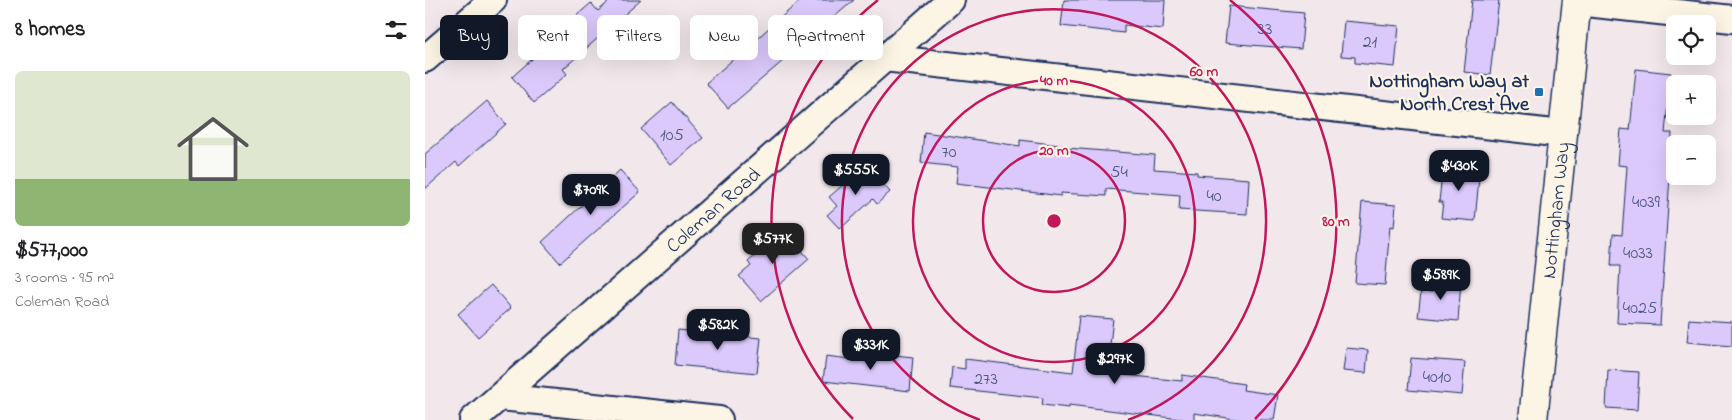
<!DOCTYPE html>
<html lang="en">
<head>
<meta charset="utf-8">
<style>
	:root { --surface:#fff; --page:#f6f6f6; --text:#202124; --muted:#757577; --accent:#111827 }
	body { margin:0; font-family:"Indie Flower",sans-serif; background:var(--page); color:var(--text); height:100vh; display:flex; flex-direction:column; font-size:19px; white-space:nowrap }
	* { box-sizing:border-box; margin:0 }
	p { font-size:16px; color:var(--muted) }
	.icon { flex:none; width:28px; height:28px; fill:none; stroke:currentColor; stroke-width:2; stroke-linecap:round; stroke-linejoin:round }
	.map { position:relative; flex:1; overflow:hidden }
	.side { display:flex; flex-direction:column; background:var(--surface); width:425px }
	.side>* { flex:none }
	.guide { position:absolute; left:15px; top:15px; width:475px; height:45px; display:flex; gap:10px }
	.tools { position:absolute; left:1241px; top:15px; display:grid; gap:10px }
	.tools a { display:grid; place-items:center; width:50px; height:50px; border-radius:8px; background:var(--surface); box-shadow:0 5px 20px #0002; font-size:25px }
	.price { position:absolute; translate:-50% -42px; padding:0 11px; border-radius:10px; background:var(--accent); color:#fff; font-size:16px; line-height:32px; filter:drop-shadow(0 1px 2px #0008) }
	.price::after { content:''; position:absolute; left:50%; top:30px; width:15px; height:11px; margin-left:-8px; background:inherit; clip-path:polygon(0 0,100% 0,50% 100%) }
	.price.active { background:#222; color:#fff }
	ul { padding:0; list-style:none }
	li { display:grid; align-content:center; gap:10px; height:265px; padding:0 15px }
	li span { display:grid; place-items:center; height:155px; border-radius:8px; color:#555 }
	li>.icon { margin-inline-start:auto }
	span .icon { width:90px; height:90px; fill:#fffc; stroke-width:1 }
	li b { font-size:21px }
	h2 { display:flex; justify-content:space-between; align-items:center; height:60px; padding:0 15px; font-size:21px }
	.tag { padding:0 18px; border-radius:8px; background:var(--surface); box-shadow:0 5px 20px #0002; font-size:18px; line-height:45px }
	.tag.active { background:var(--accent); color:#fff }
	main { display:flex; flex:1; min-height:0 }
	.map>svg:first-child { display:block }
	.building { fill:#dbc9fb; stroke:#1b2f5e }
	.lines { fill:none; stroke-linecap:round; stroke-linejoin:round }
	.street-casing { stroke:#1b2f5e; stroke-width:30 }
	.secondary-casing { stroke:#1b2f5e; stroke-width:31 }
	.street { stroke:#fcf5e5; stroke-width:26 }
	.secondary { stroke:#fcf5e5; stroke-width:28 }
	.ring { fill:none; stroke:#c2185b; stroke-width:2.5 }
	.poi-dot { fill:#1f6fb2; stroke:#fcf5e5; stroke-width:2 }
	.labels { text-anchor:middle; stroke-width:4.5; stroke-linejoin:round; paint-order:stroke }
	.number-label { font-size:18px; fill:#4b5685 }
	.poi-label { font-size:20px; font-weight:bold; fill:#1b2f5e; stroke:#fcf5e5; text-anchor:end }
	.street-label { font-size:20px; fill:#1b2f5e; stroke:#fcf5e5 }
	.centre { fill:#c2185b; stroke:#fcf5e5; stroke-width:2.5 }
	.ring-label { font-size:15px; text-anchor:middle; font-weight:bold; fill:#c2185b; stroke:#fcf5e5; stroke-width:4.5; stroke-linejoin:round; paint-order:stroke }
</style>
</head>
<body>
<main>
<section class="side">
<h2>8 homes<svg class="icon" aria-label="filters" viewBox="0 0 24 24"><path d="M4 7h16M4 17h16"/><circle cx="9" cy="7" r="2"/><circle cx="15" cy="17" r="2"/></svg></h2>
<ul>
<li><span style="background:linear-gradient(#dfe7d0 70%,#8fb573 0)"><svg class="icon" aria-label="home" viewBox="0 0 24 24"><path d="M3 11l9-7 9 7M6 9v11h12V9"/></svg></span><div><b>$577,000</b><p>3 rooms · 95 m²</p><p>Coleman Road</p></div></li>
</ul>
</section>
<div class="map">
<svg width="1307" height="420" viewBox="0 0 1307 420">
	<rect width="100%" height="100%" fill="#f2e8ec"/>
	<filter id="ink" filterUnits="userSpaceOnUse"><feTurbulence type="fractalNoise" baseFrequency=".02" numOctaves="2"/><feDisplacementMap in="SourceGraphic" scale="10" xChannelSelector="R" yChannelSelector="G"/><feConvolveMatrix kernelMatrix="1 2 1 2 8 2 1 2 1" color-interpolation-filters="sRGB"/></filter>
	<g filter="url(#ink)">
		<path class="building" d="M186,0H216L138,69L142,74L109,103L87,77L135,34L133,32L166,3L173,11Z
			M376,0H429L303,108L281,83Z
			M639,0H740L738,29L699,25V33L636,26Z
			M1047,0H1074L1065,75L1039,72Z
			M804,6L879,13L876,49L800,43Z
			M919,21L974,26L970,67L930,63V57L916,56Z
			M1211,69L1246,73L1240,133H1247L1245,176L1235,325L1192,323L1195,266H1186L1188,234L1197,235L1202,166L1193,165L1196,129L1205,130Z
			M62,101L81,124L34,166L31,162L0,189V154Z
			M247,102L278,138L246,165L216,129Z
			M499,132L595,146V140L642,146V148L730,155L729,169L772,172V175L824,179L822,214L754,210L755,195L681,189V196L636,193V196L531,183L533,167L496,163Z
			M1018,163L1055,167L1050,221L1016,218L1018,202H1014Z
			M441,165L465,192L452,204L448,199L415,229L402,215L412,206L404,197Z
			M195,170L215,192L135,263L117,242Z
			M937,202L971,205L969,227L965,226L960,285L930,283Z
			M359,230L384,259L336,301L314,276L326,266L323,262Z
			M1008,279L1036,281L1033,321L993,317L996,291L1007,292Z
			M66,285L86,308L53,337L33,314Z
			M654,316L688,319L682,370L699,372V375L757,381V375L819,384L818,390L853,395L849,420H817L769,413V420H763L644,405V408L617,405L618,398L525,388L527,367L540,369V359L648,372Z
			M1264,319L1307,322V346L1262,342Z
			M253,330L336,338L332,373L250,365Z
			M921,348L943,350L941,373L918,371Z
			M442,352L488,357L485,391L398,381L401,356L441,361Z
			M986,358L1040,362L1037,395L983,390Z
			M1183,370L1214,372L1212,410L1181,408Z"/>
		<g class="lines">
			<g class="street-casing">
				<g id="street">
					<path d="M1152,2L1307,19"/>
					<path d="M459,58L1138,134"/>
					<path d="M0,59L68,0"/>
					<path d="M75,397L294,420"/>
					<path id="s1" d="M48,420L526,0"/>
				</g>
			</g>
			<g class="secondary-casing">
				<g id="secondary">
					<path id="s2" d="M1108,420L1152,0"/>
				</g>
			</g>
			<use href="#street" class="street"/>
			<use href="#secondary" class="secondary"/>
		</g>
	</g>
	<g class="ring">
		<circle cx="629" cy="221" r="71"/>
		<circle cx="629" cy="221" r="141"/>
		<path d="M555 420A212 212 0 1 1 703 420"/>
		<path d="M428 419A282 282 0 0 1 453 0M805 0A282 282 0 0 1 830 419"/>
	</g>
	<rect class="poi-dot" x="1109" y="87" width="10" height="10" rx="2.5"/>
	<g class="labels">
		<g class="number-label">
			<text x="840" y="34">33</text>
			<text x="945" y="47">21</text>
			<text x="247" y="140">105</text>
			<text x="524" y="157">70</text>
			<text x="694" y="177">54</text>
			<text x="789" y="201">40</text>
			<text x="1221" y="207">4039</text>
			<text x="1213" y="258">4033</text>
			<text x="1215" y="313">4025</text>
			<text x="1012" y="382">4010</text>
			<text x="561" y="384">273</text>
		</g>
		<g class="poi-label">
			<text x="1104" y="87">Nottingham Way at<tspan x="1104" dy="23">North Crest Ave</tspan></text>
		</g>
		<g class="street-label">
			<text dy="7" stroke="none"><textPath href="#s1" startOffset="319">Coleman Road</textPath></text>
			<text dy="7" stroke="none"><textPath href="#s2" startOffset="211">Nottingham Way</textPath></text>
		</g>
	</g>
	<circle cx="629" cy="221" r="8" class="centre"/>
	<g class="ring-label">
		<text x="779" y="76">60 m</text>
		<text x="629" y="85">40 m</text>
		<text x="629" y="155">20 m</text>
		<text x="911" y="226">80 m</text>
	</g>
</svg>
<div class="tools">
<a><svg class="icon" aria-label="locate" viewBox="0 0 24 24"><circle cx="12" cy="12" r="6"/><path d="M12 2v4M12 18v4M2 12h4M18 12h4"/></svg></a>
<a>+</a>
<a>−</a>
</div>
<b class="price" style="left:1034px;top:192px">$430K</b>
<b class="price" style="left:431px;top:196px">$555K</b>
<b class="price" style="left:166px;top:216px">$709K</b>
<b class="price active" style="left:348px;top:265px">$577K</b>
<b class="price" style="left:1016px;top:301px">$589K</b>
<b class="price" style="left:293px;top:351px">$582K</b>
<b class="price" style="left:446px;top:371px">$331K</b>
<b class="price" style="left:690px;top:385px">$297K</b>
<div class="guide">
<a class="tag active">Buy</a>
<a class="tag">Rent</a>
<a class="tag">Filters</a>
<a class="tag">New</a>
<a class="tag">Apartment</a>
</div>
</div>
</main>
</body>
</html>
